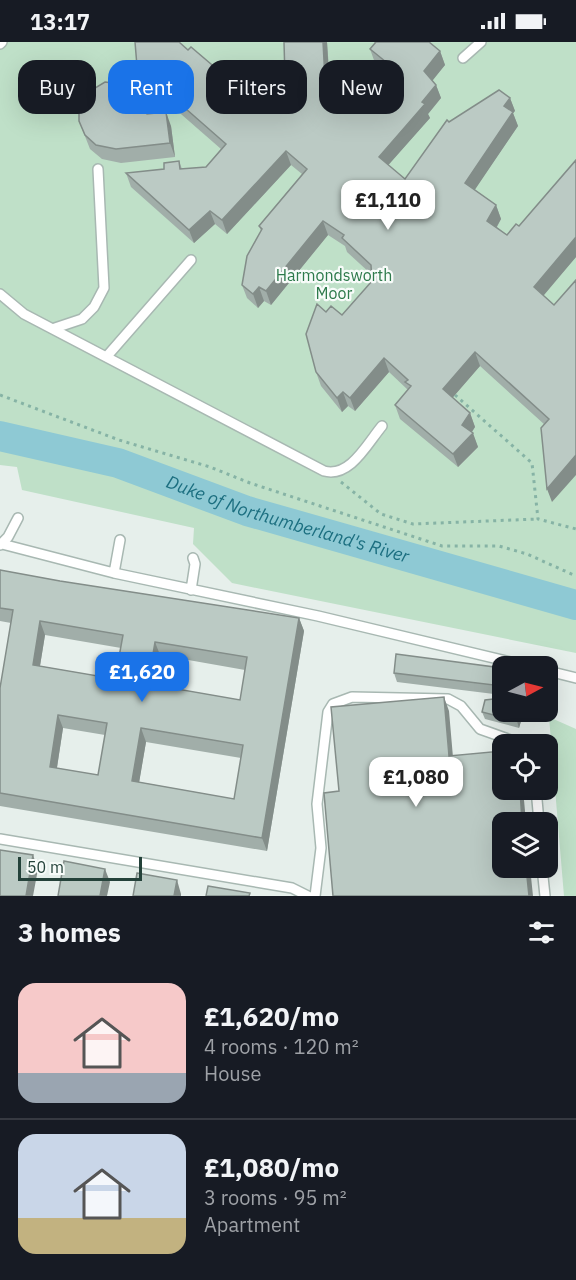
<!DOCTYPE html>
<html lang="en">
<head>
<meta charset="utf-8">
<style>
	:root { --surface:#171b24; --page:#242831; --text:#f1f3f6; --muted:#9ea1a6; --line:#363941; --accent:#1a73e8 }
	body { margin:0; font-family:"IBM Plex Sans",sans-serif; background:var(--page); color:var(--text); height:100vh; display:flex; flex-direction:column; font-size:22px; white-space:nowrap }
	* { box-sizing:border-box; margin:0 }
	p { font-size:20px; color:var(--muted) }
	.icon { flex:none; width:33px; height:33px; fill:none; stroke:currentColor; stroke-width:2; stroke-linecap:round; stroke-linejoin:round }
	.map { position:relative; height:854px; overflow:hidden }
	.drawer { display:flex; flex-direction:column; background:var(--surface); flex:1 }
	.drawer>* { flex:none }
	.banner { position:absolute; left:18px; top:18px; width:540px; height:54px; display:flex; gap:12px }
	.needle { width:39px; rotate:83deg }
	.buttons { position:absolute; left:492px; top:614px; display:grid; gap:12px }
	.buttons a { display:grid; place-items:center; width:66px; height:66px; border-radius:12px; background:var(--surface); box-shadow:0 6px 24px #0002; font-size:30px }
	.scale { position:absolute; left:18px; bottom:15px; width:124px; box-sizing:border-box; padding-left:6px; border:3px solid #24423a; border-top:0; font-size:16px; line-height:21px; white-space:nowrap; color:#24423a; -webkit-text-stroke:4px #f7fbf9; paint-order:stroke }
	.price { position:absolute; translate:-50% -51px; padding:0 14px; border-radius:12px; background:#fff; color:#222; font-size:20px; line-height:39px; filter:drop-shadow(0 2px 3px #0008) }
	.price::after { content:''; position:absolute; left:50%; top:36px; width:18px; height:14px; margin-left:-9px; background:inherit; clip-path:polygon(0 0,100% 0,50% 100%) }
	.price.current { background:var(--accent); color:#fff }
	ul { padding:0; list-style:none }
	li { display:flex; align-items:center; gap:18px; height:150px; padding:0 18px }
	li+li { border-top:2px solid var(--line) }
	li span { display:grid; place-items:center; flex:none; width:168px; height:120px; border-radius:18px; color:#555 }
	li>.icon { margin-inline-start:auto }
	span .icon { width:72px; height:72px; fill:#fffc; stroke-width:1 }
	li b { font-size:26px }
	h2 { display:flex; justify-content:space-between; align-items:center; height:72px; padding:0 18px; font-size:26px }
	.chip { padding:0 21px; border-radius:18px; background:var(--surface); box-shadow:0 6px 24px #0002; font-size:21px; line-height:54px }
	.chip.current { background:var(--accent); color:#fff }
	.status { display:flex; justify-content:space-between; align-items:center; height:42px; padding:0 30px; background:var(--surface); direction:ltr }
	.status svg { height:16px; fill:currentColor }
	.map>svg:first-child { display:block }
	.green { fill:#bfe0c8 }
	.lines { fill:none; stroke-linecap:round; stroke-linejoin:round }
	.river { stroke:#8ec9d4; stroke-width:30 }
	.lane-casing { stroke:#a8b8b2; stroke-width:12 }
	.path { stroke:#86b3a5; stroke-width:3; stroke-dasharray:3 4.5; stroke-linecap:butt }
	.lane { stroke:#fff; stroke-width:9 }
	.wall { fill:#a1aea9; fill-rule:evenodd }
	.shaded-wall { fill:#838d89 }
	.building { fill:#bbcac4; stroke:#838d89; stroke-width:1.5; fill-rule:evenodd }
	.labels { text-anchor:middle; stroke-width:4.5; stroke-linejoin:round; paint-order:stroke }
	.park-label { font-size:16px; fill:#2d7a4b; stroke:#f7fbf9 }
	.water-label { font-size:18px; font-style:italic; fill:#1c6f80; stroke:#f7fbf9 }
</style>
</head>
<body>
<div class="status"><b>13:17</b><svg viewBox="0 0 49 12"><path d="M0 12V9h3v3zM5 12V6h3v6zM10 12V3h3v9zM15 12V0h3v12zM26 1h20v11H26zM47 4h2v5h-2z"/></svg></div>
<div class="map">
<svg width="576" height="854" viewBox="0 0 576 854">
	<rect width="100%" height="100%" fill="#e6efeb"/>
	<path class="green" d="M0,0H576V563L247,469L118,421L0,394Z
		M0,399L116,426L246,475L576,569V611L232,541L193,502L194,486L22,448L17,425L0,423Z
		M549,675L576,687V854H564Z"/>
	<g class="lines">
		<path class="river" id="s1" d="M0,394L118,421L247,469L576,563"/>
		<g class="lane-casing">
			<path id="lane" d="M0,2L2,0
				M463,16L481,0
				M0,252L24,272L324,429C350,436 367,402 382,384
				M55,286L82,277L94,265L104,246L98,127
				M108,313L191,218
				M2,502L114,531L318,574L527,624
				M0,503L8,495L18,476
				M114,531L120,498
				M191,548L195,522L193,516
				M548,629L576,636
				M536,747L539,780
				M0,797L292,846L308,854
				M542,825L545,854
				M315,854L321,806L317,762L328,670L333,662L352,655L448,657L461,664L480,687L522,702"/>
		</g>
		<path class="path" d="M0,353L119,398L210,425L250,441L442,504H499L527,512L576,534
			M455,353L532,421L538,477L576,487
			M341,440L381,472L413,482L538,477"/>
		<use href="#lane" class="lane"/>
	</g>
	<path class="wall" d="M327,0L330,40L357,64L386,30L375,21L370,7L375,2L374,0H429L440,9L445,23L432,38L436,43L441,56L428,72L430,76L388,123L405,137L449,80L510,56L515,69L513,71L518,84L474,148L496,163L501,177L497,185L507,193L519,184L576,118V215L543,253L554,263L552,460L545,383L480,324L452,356L470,371L475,385L472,390L478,405L458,425L400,377L395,363L408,348L389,330L355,369L348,364L342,370L321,344L316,330L326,270L342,273L372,239L371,232L347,210L345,204L328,193L271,263L264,259L258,266L247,256L242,243L261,189L259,184L302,132L291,123L227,192L215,182L194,201L131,145L126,131L164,127L179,119L182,127L206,125L221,107L142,38L137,24L188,8L245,51L285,36Z
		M147,72L171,84L175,115L121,121L102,117L90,107L79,79Z
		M0,528L60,539L299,576L304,589L267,809L0,764V646L11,581L0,579ZM45,593L121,606L115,637L40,624ZM160,613L245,628L240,658L155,643ZM63,686L105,693L98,733L57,726ZM146,700L241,716L234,757L139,740Z
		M502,626V653L397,640L394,631Z
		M502,669H524L519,686L485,677L482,670Z"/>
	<path class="shaded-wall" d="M323,0H327L330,50L325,37Z
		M440,9L445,23L429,43L424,29Z
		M436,43L441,56L428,72L430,76L384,128L379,115Z
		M510,56L515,69L513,71L518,84L470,155L465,141L504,64Z
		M166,70L171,84L175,115L170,101Z
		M286,109L291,123L227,192L222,178Z
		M496,163L501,177L492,193L487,179Z
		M210,169L215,182L194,201L189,188Z
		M323,179L328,193L271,263L266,249Z
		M576,195V215L539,259L534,245Z
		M259,245L264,259L258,266L253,252Z
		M475,310L480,324L448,361L443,347Z
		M384,316L389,330L355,369L350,356Z
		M343,350L348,364L342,370L337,356Z
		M470,371L475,385L467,397L462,383Z
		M473,391L478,405L458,425L453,412Z
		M576,413V433L552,460L547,447Z
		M299,576L304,589L267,809L262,796Z
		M40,579L45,593L38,636L33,623Z
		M155,600L160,613L153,656L148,642Z
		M444,655L449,669L454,727L449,714Z
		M519,669H524L519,686L517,679Z
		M58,673L63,686L55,738L50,725Z
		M141,686L146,700L137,753L132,739Z
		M520,747H523L526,780H522Z
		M33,813L38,827L33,854H26Z
		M526,825H530L533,854H529Z
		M105,827L110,840L107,854H100Z
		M177,838L181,852V854H174Z"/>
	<path class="building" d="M135,0H179L188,8L191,5L245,51L271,22L285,36L284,0H323L325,37L357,64L391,24L370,7L376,0H429L440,9L424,29L436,43L422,60L425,62L379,115L405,137L447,78L449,80L499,48L510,56L504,64L513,70L465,141L496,163L487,179L507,193L516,182L519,184L576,118V195L534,245L554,263L576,238V413L547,447L541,386L549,377L475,310L443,347L470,371L462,383L473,391L453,412L395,363L411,344L405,340L408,338L384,316L350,356L343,350L337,356L316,330L306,292L317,262L326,270L331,264L342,273L372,239L371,223L342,196L344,193L323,179L266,249L259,245L253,252L242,243L247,214L262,187L259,184L307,127L286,109L222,178L210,169L189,188L126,131L164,127V121L179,119L180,127L206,125L226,102L137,24Z
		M105,40L135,44L147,72L166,70L170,101L116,107L96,103L85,93L79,79V70L90,49Z
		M0,528L60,539L299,576L262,796L0,751V646L13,568L0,566ZM40,579L123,593L115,637L33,623ZM155,600L247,615L240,658L148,642ZM58,673L107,681L98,733L50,725ZM141,686L243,703L234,757L132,739Z
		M396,612L502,626V644L394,631Z
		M444,655L449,714L502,709V747H520L522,780H502V825H526L529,854H333L324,751L339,749L331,665Z
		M502,656V669H519L517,679L482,670L485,658Z
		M0,808L33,813L26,854H0Z
		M64,819L105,827L100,854H58Z
		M137,831L177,838L174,854H133Z
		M208,844L250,851L249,854H206Z"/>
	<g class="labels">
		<g class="park-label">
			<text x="334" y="239">Harmondsworth<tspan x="334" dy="18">Moor</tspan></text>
		</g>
		<g class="water-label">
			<text dy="6" stroke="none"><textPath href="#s1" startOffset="300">Duke of Northumberland's River</textPath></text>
		</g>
	</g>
</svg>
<div class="buttons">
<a><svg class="needle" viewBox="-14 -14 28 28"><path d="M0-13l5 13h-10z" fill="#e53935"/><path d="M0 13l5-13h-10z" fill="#9ea1a6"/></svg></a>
<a><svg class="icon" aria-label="locate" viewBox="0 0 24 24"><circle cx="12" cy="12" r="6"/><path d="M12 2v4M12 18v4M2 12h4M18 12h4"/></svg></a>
<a><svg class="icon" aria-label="layers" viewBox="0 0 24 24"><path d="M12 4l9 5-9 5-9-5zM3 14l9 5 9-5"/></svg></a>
</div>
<div class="scale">50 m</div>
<b class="price" style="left:388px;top:189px">£1,110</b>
<b class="price current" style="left:142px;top:661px">£1,620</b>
<b class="price" style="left:416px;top:766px">£1,080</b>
<div class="banner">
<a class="chip">Buy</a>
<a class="chip current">Rent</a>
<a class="chip">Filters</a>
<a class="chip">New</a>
</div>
</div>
<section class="drawer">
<h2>3 homes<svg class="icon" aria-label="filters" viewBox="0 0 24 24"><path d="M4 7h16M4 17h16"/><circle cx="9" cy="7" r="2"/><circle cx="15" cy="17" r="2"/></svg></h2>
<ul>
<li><span style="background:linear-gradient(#f6c9c9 75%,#9aa5b1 0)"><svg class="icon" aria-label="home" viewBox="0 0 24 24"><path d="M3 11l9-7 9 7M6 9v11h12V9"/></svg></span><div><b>£1,620/mo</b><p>4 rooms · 120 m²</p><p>House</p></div></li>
<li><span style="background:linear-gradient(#c9d6e8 70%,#c2b280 0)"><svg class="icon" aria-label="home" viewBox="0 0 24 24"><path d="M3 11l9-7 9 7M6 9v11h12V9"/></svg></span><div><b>£1,080/mo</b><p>3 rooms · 95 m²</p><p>Apartment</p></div></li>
</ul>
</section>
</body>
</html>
